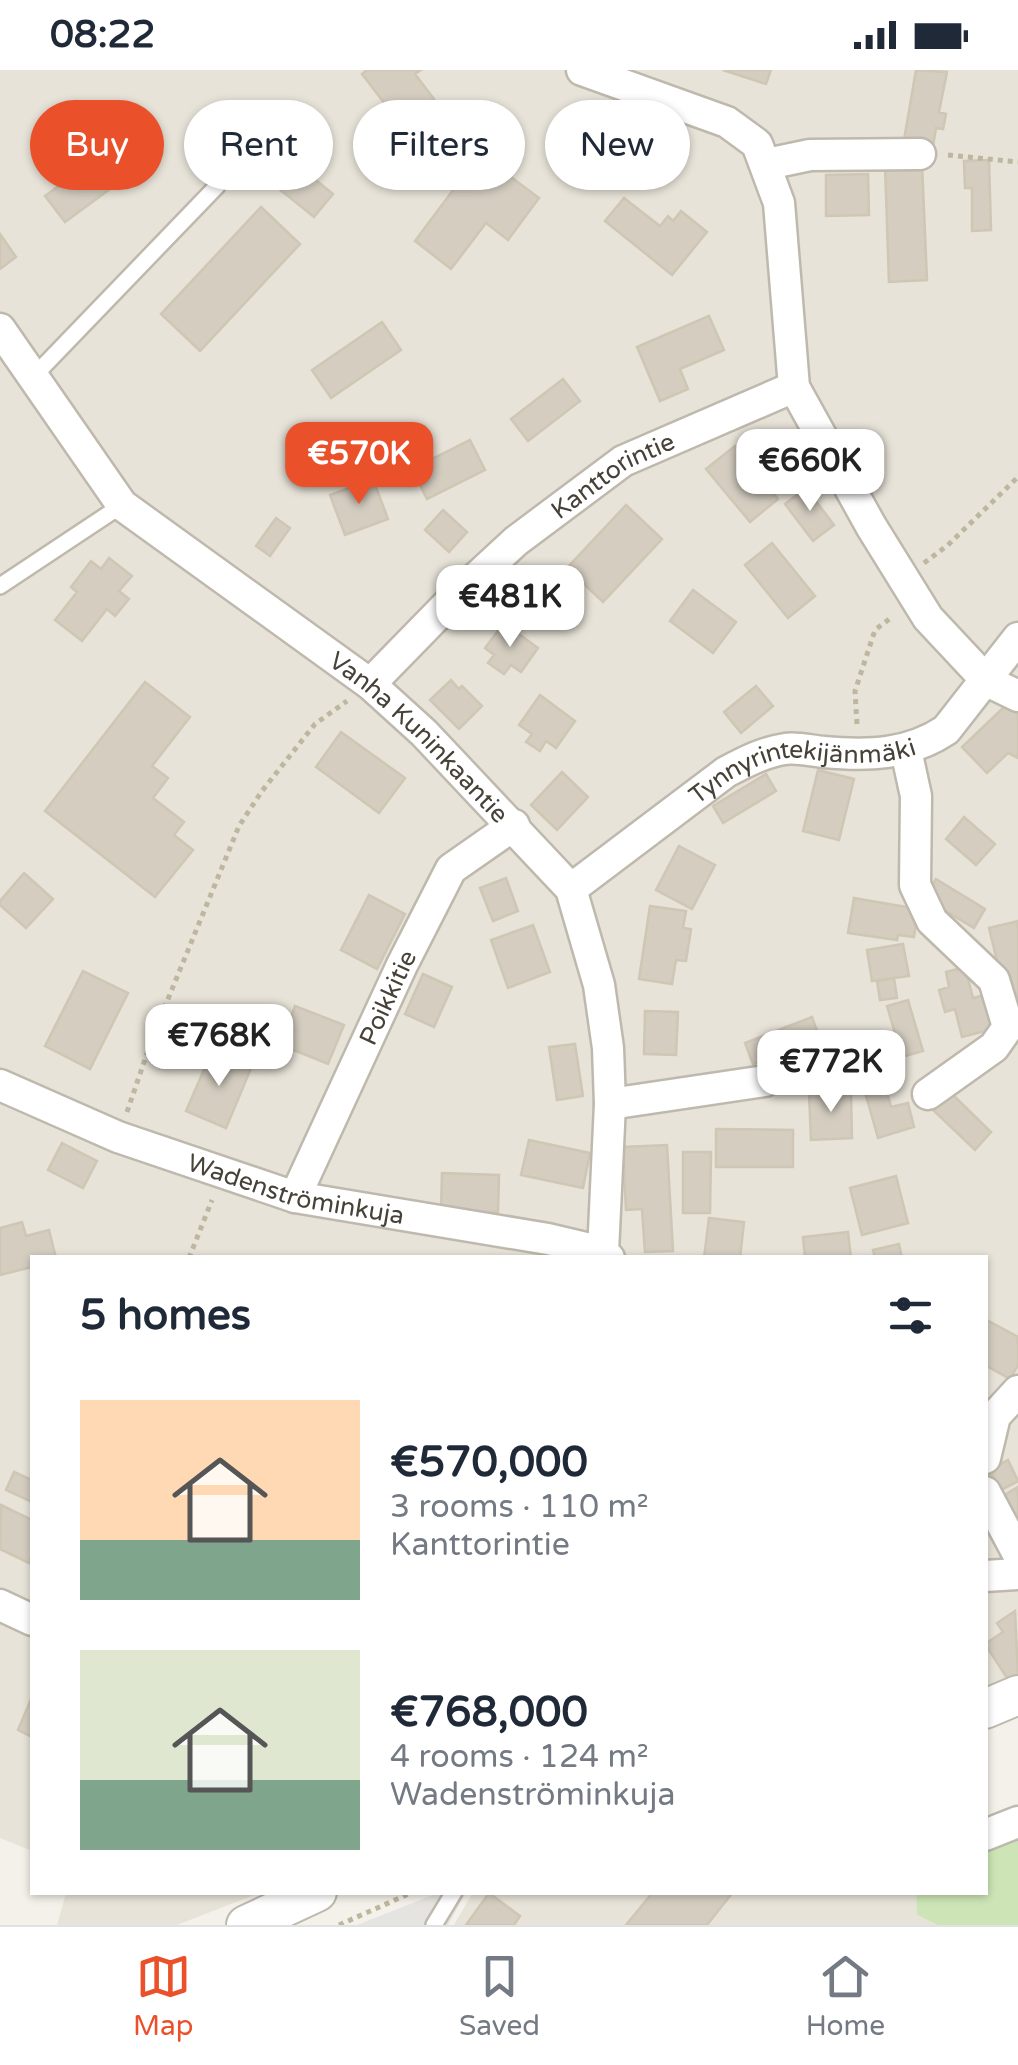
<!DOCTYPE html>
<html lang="en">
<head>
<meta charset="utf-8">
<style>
	:root { --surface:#fff; --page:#f6f6f7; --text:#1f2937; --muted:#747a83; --line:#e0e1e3; --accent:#ea512a }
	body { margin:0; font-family:"Varela Round",sans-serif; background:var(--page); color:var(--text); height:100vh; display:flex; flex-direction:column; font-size:38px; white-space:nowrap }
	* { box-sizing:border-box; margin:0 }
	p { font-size:32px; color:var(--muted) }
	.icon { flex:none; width:55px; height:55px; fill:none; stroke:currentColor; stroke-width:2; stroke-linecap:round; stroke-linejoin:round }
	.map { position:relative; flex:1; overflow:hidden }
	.drawer { position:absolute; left:30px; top:1185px; width:958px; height:640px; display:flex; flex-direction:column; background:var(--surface); border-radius:0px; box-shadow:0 2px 8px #0004 }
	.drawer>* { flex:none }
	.banner { position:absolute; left:30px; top:30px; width:960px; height:90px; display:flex; gap:20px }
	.price { position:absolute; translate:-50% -85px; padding:0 22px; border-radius:20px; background:#fff; color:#222; font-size:32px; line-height:65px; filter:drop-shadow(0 2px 5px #0008) }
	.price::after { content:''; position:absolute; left:50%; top:60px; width:30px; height:22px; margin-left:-15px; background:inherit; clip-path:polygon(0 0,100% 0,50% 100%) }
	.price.active { background:var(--accent); color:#fff }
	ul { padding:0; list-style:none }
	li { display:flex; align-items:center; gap:30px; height:250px; padding:0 50px }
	li span { display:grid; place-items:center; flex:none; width:280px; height:200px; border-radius:0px; color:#555 }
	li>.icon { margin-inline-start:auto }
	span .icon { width:120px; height:120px; fill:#fffc; stroke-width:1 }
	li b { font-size:42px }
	h2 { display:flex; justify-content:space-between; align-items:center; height:120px; padding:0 50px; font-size:42px }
	.chip { padding:0 35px; border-radius:45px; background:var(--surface); box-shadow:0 2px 8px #0004; font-size:35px; line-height:90px }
	.chip.active { background:var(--accent); color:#fff }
	.status { display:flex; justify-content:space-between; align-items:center; height:70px; padding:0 50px; background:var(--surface); direction:ltr }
	.status svg { height:28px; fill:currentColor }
	.dock { display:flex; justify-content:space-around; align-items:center; height:140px; border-top:2px solid var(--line); background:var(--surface); font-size:28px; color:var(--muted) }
	.dock a { display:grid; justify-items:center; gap:5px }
	.dock .active { color:var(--accent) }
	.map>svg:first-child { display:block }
	.residential { fill:#e7e3d8 }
	.green { fill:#cde5b6 }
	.parking { fill:#e5e4e1 }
	.building { fill:#d4cdc0; stroke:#cfc6b4; stroke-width:2.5 }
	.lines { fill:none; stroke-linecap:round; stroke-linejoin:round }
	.service-casing { stroke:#bfb9ad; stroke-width:20 }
	.minor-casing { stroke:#bfb9ad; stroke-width:35 }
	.tertiary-casing { stroke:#bfb9ad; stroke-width:42 }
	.path { stroke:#bfb69f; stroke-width:5; stroke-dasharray:5 5; stroke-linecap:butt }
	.service { stroke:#fff; stroke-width:15 }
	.minor { stroke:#fff; stroke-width:30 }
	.tertiary { stroke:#fff; stroke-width:38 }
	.labels { text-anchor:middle; stroke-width:8; stroke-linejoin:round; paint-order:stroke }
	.street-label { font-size:25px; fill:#474238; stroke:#fff }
</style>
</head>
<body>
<div class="status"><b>08:22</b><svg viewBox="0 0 49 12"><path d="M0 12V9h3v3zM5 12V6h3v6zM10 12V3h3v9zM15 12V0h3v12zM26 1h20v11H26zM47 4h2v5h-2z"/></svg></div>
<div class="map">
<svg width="1018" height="1855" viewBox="0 0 1018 1855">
	<rect width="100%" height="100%" fill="#f4f1ea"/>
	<path class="residential" d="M0,0H1018V1613L985,1628V1188H32V1781L0,1768Z
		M473,1822L916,1823L917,1845L937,1855H454Z
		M66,1823V1822L259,1823L177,1855H57Z"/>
	<path class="green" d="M1018,1767V1855H937L917,1845L916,1823L985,1822V1780Z"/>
	<path class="parking" d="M438,1823H466L448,1855H357Z"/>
	<path class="building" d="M367,0H421L415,4L434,29L401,55L362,4Z
		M723,0H771L766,14Z
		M916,0L947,2L939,42L946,44L943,59L936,58L933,76L904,70Z
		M235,45L333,124L314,147L216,68Z
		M570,46L609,75L588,103L549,74Z
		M670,54L684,67L645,110L630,97Z
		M480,84L539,128L508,170L486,153L451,199L415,171Z
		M98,87L117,114L65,152L45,126Z
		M989,90L991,160L972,161V118H965L964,91Z
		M922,94L927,210L889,212L885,96Z
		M868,104L869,145L826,146V105Z
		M624,128L660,156L668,146L673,151L681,141L707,162L672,205L605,151Z
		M261,137L300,174L200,281L161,244Z
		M0,164L16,187L0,199Z
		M709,246L724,280L680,299L688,319L660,331L637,277Z
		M382,252L401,280L331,328L312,300Z
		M563,309L580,331L528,371L511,349Z
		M470,370L485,400L427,429L412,399Z
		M735,376L778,429L750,452L706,399Z
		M373,409L388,449L345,465L330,425Z
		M806,418L834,455L813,471L785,434Z
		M626,435L662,469L603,532L567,498Z
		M443,440L467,462L449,482L425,460Z
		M276,448L290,458L270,486L256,476Z
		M772,473L815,526L788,548L745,495Z
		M109,488L132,506L119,521L129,529L115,546L107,539L82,571L55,550L77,522L71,517L91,491L101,499Z
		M693,520L736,552L713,583L670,551Z
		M504,553L538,578L521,602L511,595L504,604L488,593L494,585L485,578Z
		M451,610L459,619L462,616L482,636L459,659L430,630Z
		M145,612L190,647L152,696L168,708L153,728L184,752L174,765L193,780L155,827L45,741Z
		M756,616L773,636L741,663L724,642Z
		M540,625L575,651L556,678L546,671L540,681L526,672L532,664L519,655Z
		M1004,637L1018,644V688L1008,683L987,703L962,677Z
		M341,662L405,708L379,743L316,697Z
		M818,700L854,709L839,770L803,761Z
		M562,702L588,727L557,760L531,735Z
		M766,704L776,721L723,753L713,736Z
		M964,747L995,774L976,795L946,769Z
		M679,776L715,795L692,839L656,820Z
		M24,803L53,829L26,858L0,835V831Z
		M506,808L518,841L493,851L480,818Z
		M936,809L985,839L974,858L924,828Z
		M369,825L405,844L377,899L341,880Z
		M854,828L918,839L914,867L898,865L897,870L848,863Z
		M650,836L686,841L683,858L691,859L686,891L676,890L672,914L639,909Z
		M1018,851V934L1008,936L989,858Z
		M533,855L550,902L508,918L491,870Z
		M903,874L909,906L872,911L867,880Z
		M965,897L973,928L996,922L1004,956L962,967L955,939L945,942L939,920L949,917L946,902Z
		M83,901L128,923L90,999L45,976Z
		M423,904L452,917L434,957L405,944Z
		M894,908L897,928L880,930L877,911Z
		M908,930L923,981L902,987L887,936Z
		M295,936L344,955L328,994L281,975Z
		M645,941L678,942L676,985L644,984Z
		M812,947L821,972L803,978L805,985L793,990L790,985L781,988L783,996L767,1002L763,990L753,994L745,973Z
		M894,965L901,990L880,996L891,1037L908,1033L914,1057L878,1068L852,976Z
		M575,974L583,1026L557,1030L549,977Z
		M213,979L252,996L226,1058L186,1041Z
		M851,1021L852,1068L811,1070L809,1023Z
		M950,1022L991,1062L975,1080L933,1040Z
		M716,1059L793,1060V1097H716Z
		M529,1070L590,1083L583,1118L521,1105Z
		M62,1073L97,1091L83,1118L48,1100Z
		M667,1075L673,1181L645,1182L642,1139L626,1140L623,1077Z
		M683,1082H711L710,1143H683Z
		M442,1103L499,1105L498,1142L441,1140Z
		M896,1106L908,1153L862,1165L850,1118Z
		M709,1148L744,1152L740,1188H704Z
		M22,1152L26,1166L49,1160L56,1188H32V1197L0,1205V1158Z
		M848,1162L851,1188H805L803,1167Z
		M899,1174L902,1188H875L873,1180Z
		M985,1249L1018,1267V1295L1010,1309L985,1295Z
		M1008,1390L1018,1411L1001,1420L989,1400Z
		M14,1402L32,1410V1432L6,1420Z
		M1018,1417V1450L1003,1426Z
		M1,1435L32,1450V1485L29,1493L0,1479Z
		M1015,1541L1018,1605L1009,1611L985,1574L1003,1562L997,1553Z
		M32,1627V1667L18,1660Z
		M653,1822H733L707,1855H626Z
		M489,1823L520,1846L514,1855H466Z"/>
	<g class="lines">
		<g class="service-casing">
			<path id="service" d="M34,306L217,116
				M0,516L122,435
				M434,1855L454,1822"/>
		</g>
		<g class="minor-casing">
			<g id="minor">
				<path d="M582,0L727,52L757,74L779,133L794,317L871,456L928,548L987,611L1018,626"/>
				<path d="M767,94L810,85L920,84"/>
				<path id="s1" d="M0,259L122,435L370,614L424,663L571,819L599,915L608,978L610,1034L603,1182L609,1188"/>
				<path id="s2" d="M370,614L451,531L516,471L623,391L794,317"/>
				<path d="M906,680L916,726L915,815L932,851L994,910L1008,957L994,977L928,1024"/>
				<path id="s3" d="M571,819L726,702C745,692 764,682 785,679C797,677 812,681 824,682C869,686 908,685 946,660L1018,568"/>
				<path id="s4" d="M0,1015L118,1067L295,1127L548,1169L603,1182"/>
				<path d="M610,1034L765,1011"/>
				<path id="s5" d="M295,1127L402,895L451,799L514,755"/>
				<path d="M985,1388L995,1346L1018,1321"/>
				<path d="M985,1422L1018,1484"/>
				<path d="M985,1506L1018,1504"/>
				<path d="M0,1535L32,1550"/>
				<path d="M985,1765L1018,1752"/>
			</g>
		</g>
		<g class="tertiary-casing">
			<path id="tertiary" d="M985,1639L1018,1625
				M246,1855L317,1822"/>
		</g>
		<path class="path" d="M948,85L1018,92
			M924,493L948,475L1018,407
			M857,654L855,621L875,560L892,547
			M127,1042L154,963L239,756L262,721L315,654L347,631
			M189,1188L212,1130
			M339,1855L413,1822"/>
		<use href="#service" class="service"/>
		<use href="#minor" class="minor"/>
		<use href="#tertiary" class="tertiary"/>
	</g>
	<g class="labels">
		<g class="street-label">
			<text dy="9" stroke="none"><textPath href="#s2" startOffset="322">Kanttorintie</textPath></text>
			<text dy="9" stroke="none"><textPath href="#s1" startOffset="592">Vanha Kuninkaantie</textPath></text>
			<text dy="9" stroke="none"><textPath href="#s3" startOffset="270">Tynnyrintekijänmäki</textPath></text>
			<text dy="9" stroke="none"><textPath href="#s5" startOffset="220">Poikkitie</textPath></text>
			<text dy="9" stroke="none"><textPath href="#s4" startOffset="315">Wadenströminkuja</textPath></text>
		</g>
	</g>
</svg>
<b class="price active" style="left:359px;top:437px">€570K</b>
<b class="price" style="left:810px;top:444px">€660K</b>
<b class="price" style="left:510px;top:580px">€481K</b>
<b class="price" style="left:219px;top:1019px">€768K</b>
<b class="price" style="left:831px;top:1045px">€772K</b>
<div class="banner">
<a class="chip active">Buy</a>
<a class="chip">Rent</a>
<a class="chip">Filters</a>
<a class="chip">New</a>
</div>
<section class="drawer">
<h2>5 homes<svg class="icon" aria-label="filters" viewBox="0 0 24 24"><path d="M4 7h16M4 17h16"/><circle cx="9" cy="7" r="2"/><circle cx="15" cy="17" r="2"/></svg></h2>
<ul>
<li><span style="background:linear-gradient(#ffd9b3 70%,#7fa58c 0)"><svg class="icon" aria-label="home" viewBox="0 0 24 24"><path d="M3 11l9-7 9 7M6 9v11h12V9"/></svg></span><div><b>€570,000</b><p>3 rooms · 110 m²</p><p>Kanttorintie</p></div></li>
<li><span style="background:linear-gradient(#dfe7d0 65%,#7fa58c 0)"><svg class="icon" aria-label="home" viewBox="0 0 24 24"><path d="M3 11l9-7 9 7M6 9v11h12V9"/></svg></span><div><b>€768,000</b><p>4 rooms · 124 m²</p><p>Wadenströminkuja</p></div></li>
</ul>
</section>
</div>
<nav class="dock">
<a class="active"><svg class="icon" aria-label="map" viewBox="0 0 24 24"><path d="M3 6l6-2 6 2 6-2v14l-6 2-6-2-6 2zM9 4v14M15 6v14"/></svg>Map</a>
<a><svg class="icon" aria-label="saved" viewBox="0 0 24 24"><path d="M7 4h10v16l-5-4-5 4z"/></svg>Saved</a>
<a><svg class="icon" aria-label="home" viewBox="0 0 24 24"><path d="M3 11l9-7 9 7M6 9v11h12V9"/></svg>Home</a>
</nav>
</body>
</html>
